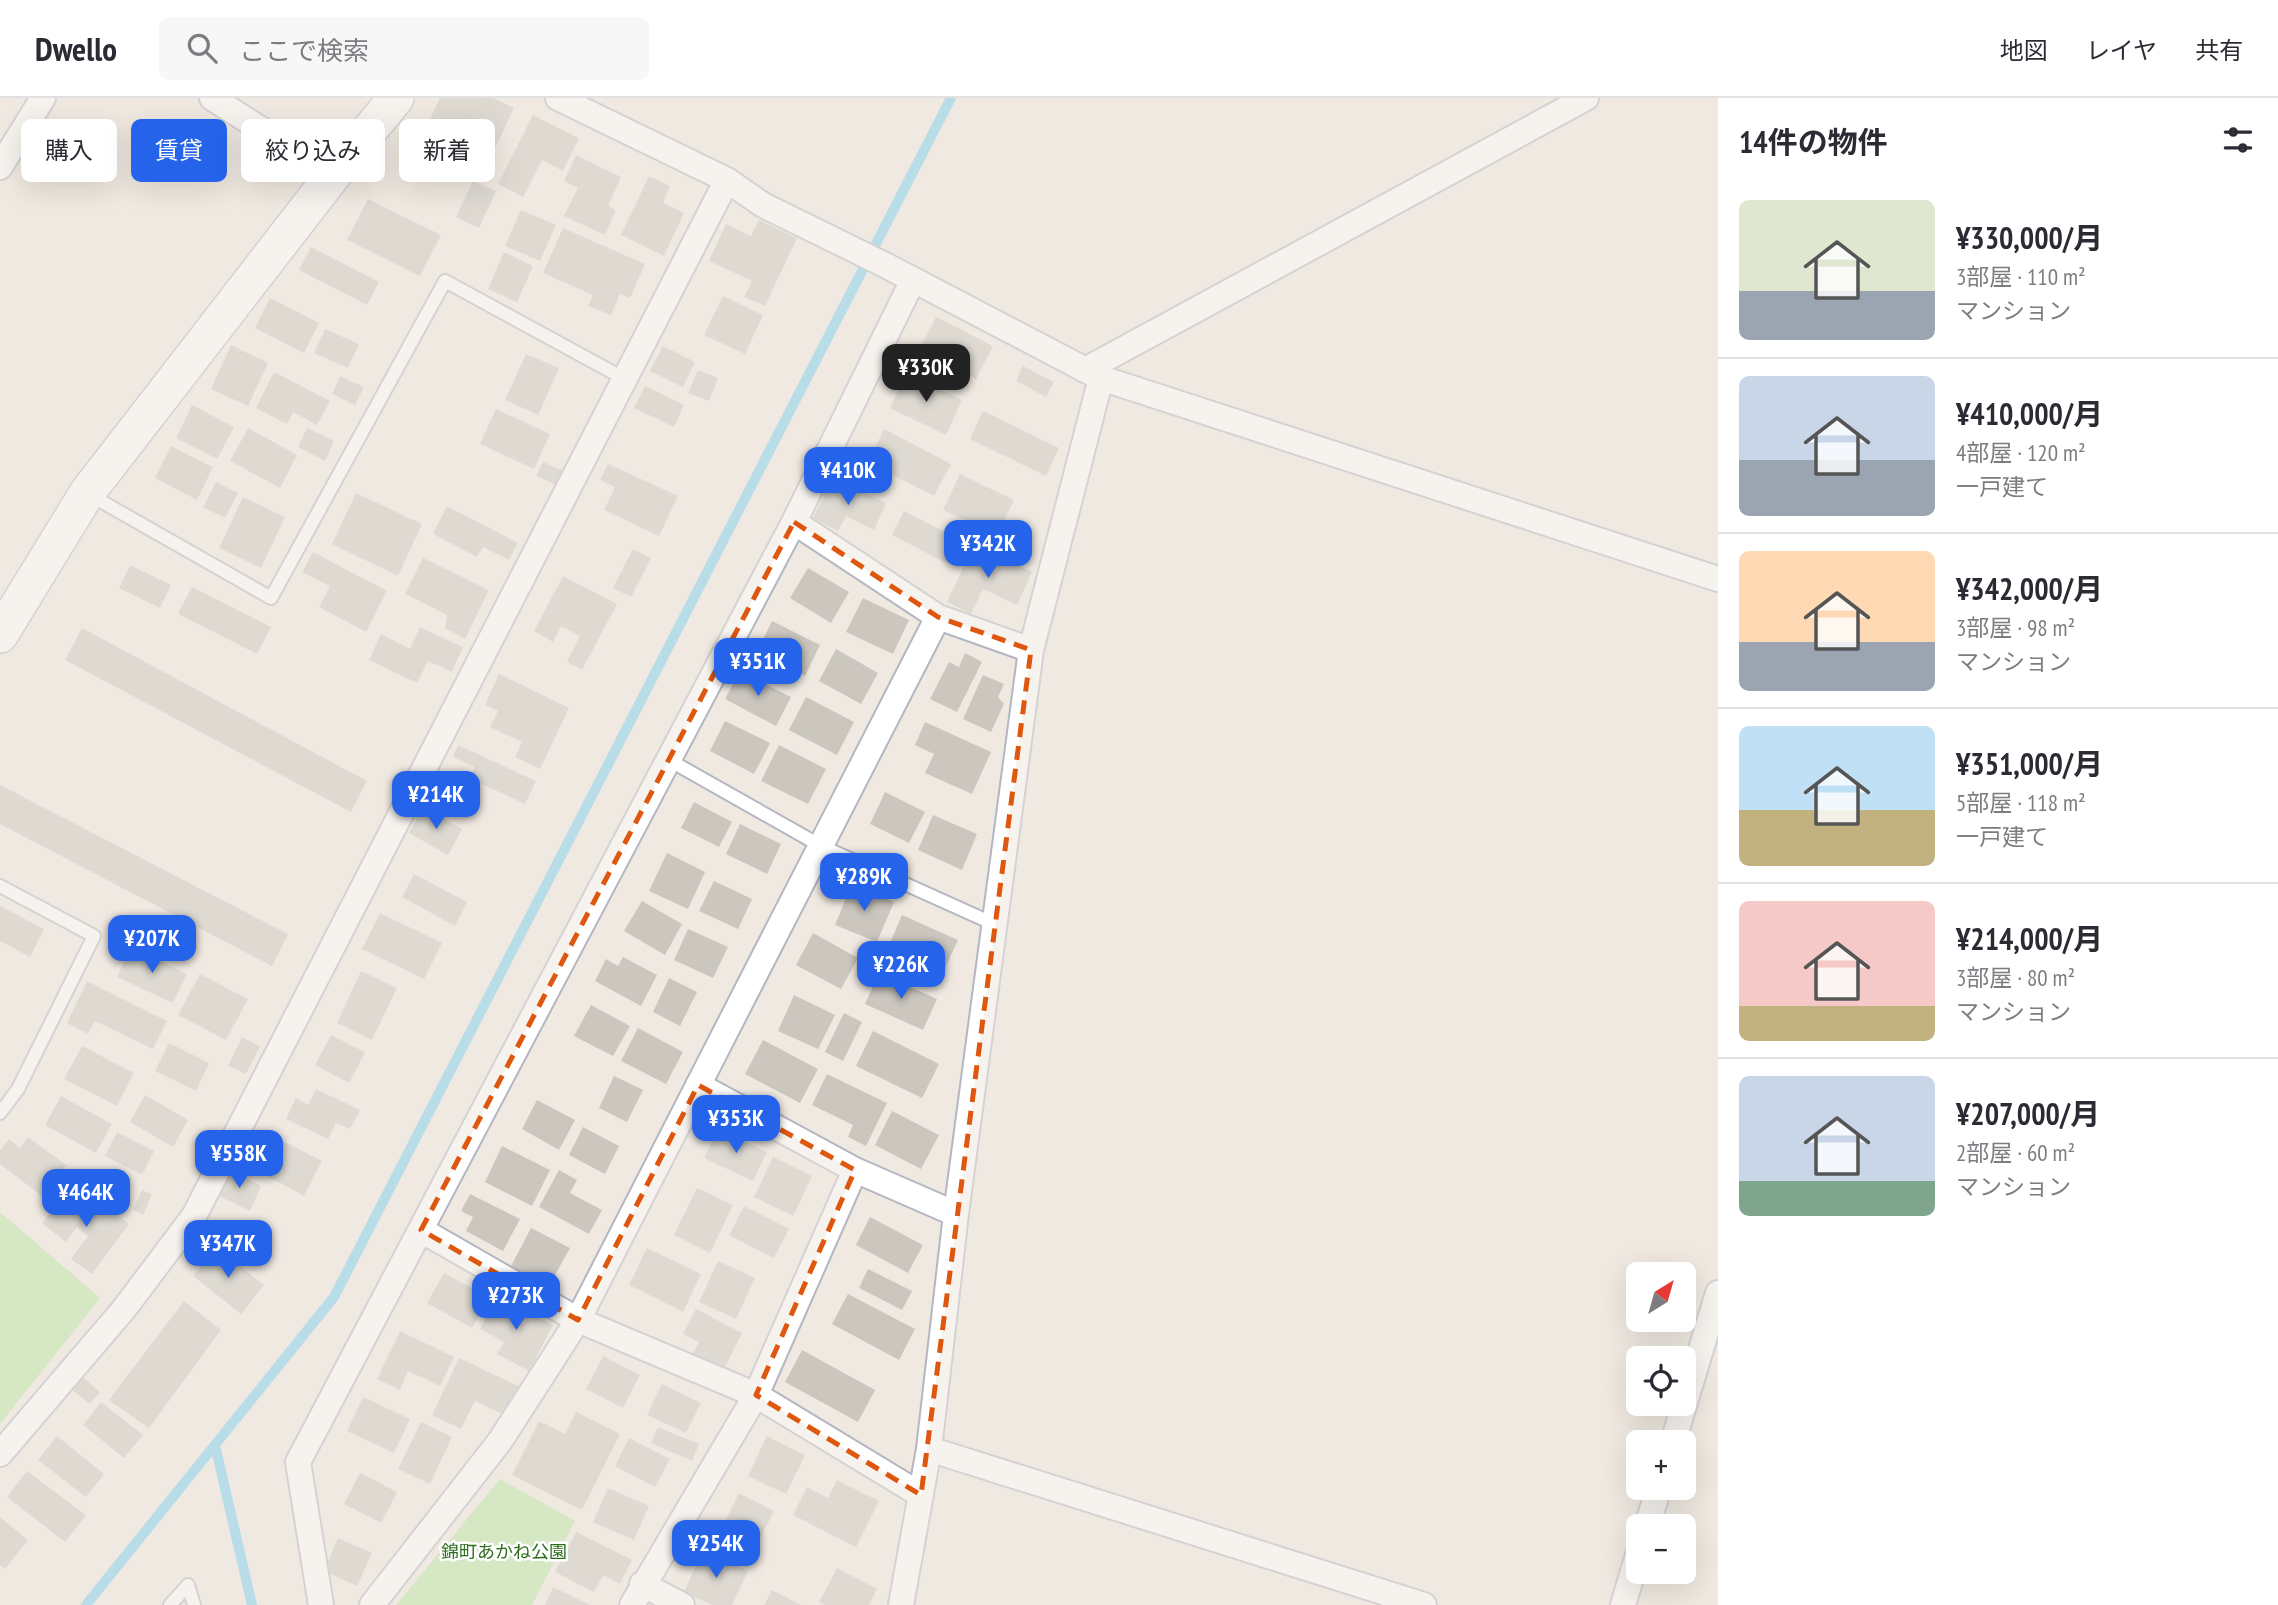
<!DOCTYPE html>
<html lang="ja">
<head>
<meta charset="utf-8">
<style>
	:root { --surface:#fff; --page:#f7f7f7; --text:#2b2b33; --muted:#7c7c81; --line:#e1e1e2; --accent:#2563eb }
	body { margin:0; font-family:"PT Sans Narrow","Noto Sans JP",sans-serif; background:var(--page); color:var(--text); height:100vh; display:flex; flex-direction:column; font-size:26px; white-space:nowrap }
	* { box-sizing:border-box; margin:0 }
	p { font-size:23px; color:var(--muted) }
	.icon { flex:none; width:38px; height:38px; fill:none; stroke:currentColor; stroke-width:2; stroke-linecap:round; stroke-linejoin:round }
	.map { position:relative; flex:1; overflow:hidden }
	.sheet { display:flex; flex-direction:column; background:var(--surface); width:560px }
	.sheet>* { flex:none }
	.banner { position:absolute; left:21px; top:21px; width:665px; height:63px; display:flex; gap:14px }
	.needle { width:46px; rotate:37deg }
	.fabs { position:absolute; left:1626px; top:1164px; display:grid; gap:14px }
	.fabs a { display:grid; place-items:center; width:70px; height:70px; border-radius:10px; background:var(--surface); box-shadow:0 7px 28px #0002; font-size:35px }
	.price { position:absolute; translate:-50% -60px; padding:0 16px; border-radius:14px; background:var(--accent); color:#fff; font-size:23px; line-height:46px; filter:drop-shadow(0 2px 4px #0008) }
	.price::after { content:''; position:absolute; left:50%; top:42px; width:21px; height:16px; margin-left:-10px; background:inherit; clip-path:polygon(0 0,100% 0,50% 100%) }
	.price.active { background:#222; color:#fff }
	ul { padding:0; list-style:none }
	li { display:flex; align-items:center; gap:21px; height:175px; padding:0 21px }
	li+li { border-top:2px solid var(--line) }
	li span { display:grid; place-items:center; flex:none; width:196px; height:140px; border-radius:10px; color:#555 }
	li>.icon { margin-inline-start:auto }
	span .icon { width:84px; height:84px; fill:#fffc; stroke-width:1 }
	li b { font-size:30px }
	h2 { display:flex; justify-content:space-between; align-items:center; height:84px; padding:0 21px; font-size:30px }
	.chip { padding:0 24px; border-radius:10px; background:var(--surface); box-shadow:0 7px 28px #0002; font-size:24px; line-height:63px }
	.chip.active { background:var(--accent); color:#fff }
	header { display:flex; align-items:center; gap:42px; box-sizing:border-box; height:98px; padding:0 35px; background:var(--surface); border-bottom:2px solid var(--line) }
	header strong { font-size:33px }
	nav { display:flex; gap:38px; margin-inline-start:auto; font-size:24px }
	.search { width:490px; height:63px; background:var(--page); display:flex; align-items:center; gap:18px; box-sizing:border-box; padding:0 24px; border-radius:10px; color:var(--muted); font-size:26px }
	main { display:flex; flex:1; min-height:0 }
	.map>svg:first-child { display:block }
	.green { fill:#b6e59e }
	.lines { fill:none; stroke-linecap:round; stroke-linejoin:round }
	.stream { stroke:#75cff0; stroke-width:10 }
	.building { fill:#cbc7bf }
	.lane-casing { stroke:#b4b7c1; stroke-width:16 }
	.street-casing { stroke:#b4b7c1; stroke-width:28 }
	.secondary-casing { stroke:#b4b7c1; stroke-width:38 }
	.lane { stroke:#fff; stroke-width:12 }
	.street { stroke:#fff; stroke-width:24 }
	.secondary { stroke:#fff; stroke-width:35 }
	.marked { fill:none; stroke:#df570e; stroke-width:5; stroke-dasharray:14 9; stroke-linejoin:round }
	.labels { text-anchor:middle; stroke-width:5; stroke-linejoin:round; paint-order:stroke }
	.park-label { font-size:18px; fill:#2c6e1b; stroke:#fff }
</style>
</head>
<body>
<header>
<strong>Dwello</strong>
<div class="search"><svg class="icon" aria-label="search" viewBox="0 0 24 24"><circle cx="10" cy="10" r="6"/><path d="M15 15l6 6"/></svg>ここで検索</div>
<nav><a>地図</a><a>レイヤ</a><a>共有</a></nav>
</header>
<main>
<div class="map">
<svg width="1718" height="1507" viewBox="0 0 1718 1507">
	<rect width="100%" height="100%" fill="#efe9e1"/>
	<path class="green" d="M0,1114L100,1200L0,1326Z
		M500,1381L575,1423L532,1507H396Z"/>
	<g class="lines">
		<path class="stream" d="M215,1347L252,1507
			M86,1507L334,1199L951,0"/>
	</g>
	<path class="building" d="M440,0H493L514,10L494,52L430,21Z
		M533,17L579,40L563,73L542,62L523,99L498,86Z
		M576,57L621,79L608,108L616,112L605,137L564,118L578,90L564,83Z
		M649,78L670,88L663,105L684,115L664,158L621,137Z
		M473,83L496,93L479,130L456,119Z
		M368,101L441,137L420,178L347,142Z
		M521,112L556,127L540,163L505,148Z
		M759,122L797,140L765,208L744,199L752,183L709,163L726,126L751,138Z
		M563,130L645,166L630,200L620,196L611,217L588,208L593,197L543,175Z
		M311,149L379,184L367,207L299,172Z
		M504,154L533,168L517,204L488,191Z
		M723,198L763,217L745,256L704,237Z
		M270,200L319,225L304,255L255,230Z
		M936,219L993,248L976,281L919,252Z
		M325,231L359,246L348,270L314,255Z
		M231,247L268,265L248,308L211,291Z
		M663,248L695,264L683,289L650,273Z
		M526,256L559,270L538,317L505,302Z
		M1023,268L1054,284L1046,299L1016,283Z
		M698,272L718,280L709,303L688,295Z
		M274,274L330,303L317,327L293,314L287,326L256,310Z
		M906,275L962,302L946,337L890,310Z
		M340,278L364,289L355,307L332,296Z
		M645,288L684,307L674,329L634,310Z
		M192,307L234,329L217,361L176,340Z
		M496,311L550,336L534,371L480,346Z
		M983,313L1059,350L1046,378L970,341Z
		M248,330L297,357L280,390L230,363Z
		M307,330L334,343L325,363L298,349Z
		M884,331L951,366L934,398L868,364Z
		M171,348L213,369L197,402L155,380Z
		M543,364L563,373L556,387L536,378Z
		M608,366L678,398L659,438L604,412L615,389L600,382Z
		M960,376L1014,402L997,437L943,412Z
		M833,380L886,405L874,432L846,418L838,433L813,420Z
		M216,384L238,395L225,420L203,409Z
		M356,395L422,426L398,478L332,446Z
		M243,399L285,419L261,470L219,450Z
		M447,408L518,445L509,462L483,449L477,459L433,436Z
		M904,413L960,442L948,466L892,437Z
		M974,447L1032,474L1017,507L983,491L971,516L947,504Z
		M633,451L651,460L631,499L613,490Z
		M313,454L387,493L366,534L319,509L330,488L302,474Z
		M423,460L489,492L465,541L445,530L447,517L405,496Z
		M130,467L171,487L160,510L119,490Z
		M808,470L849,494L831,525L790,500Z
		M563,478L617,506L582,572L567,564L580,538L561,528L553,544L534,533Z
		M192,489L271,529L257,556L178,516Z
		M863,500L909,522L893,556L846,534Z
		M772,523L820,547L805,578L757,554Z
		M420,529L463,549L452,574L428,563L417,585L369,562L381,536L410,551Z
		M82,530L367,683L351,714L65,562Z
		M836,551L878,575L861,606L819,583Z
		M965,555L982,564L957,614L930,601L949,564L959,569Z
		M740,573L791,599L776,628L725,601Z
		M499,576L569,610L540,671L515,659L522,644L490,629L498,613L485,607Z
		M983,577L1004,586L998,599L1004,606L991,634L963,621Z
		M806,599L854,624L837,657L789,632Z
		M725,623L770,645L754,676L710,653Z
		M925,624L991,654L972,696L925,675L934,656L915,647Z
		M458,647L536,683L525,706L469,680L475,669L453,659Z
		M779,647L826,671L808,706L761,683Z
		M0,687L288,836L272,868L0,726Z
		M885,694L925,714L909,745L870,726Z
		M694,704L732,724L719,749L681,730Z
		M423,709L462,731L448,757L409,735Z
		M933,717L977,736L962,772L918,752Z
		M740,726L781,746L767,776L726,756Z
		M667,755L705,774L688,811L649,793Z
		M414,776L467,804L455,828L402,799Z
		M714,783L752,801L738,831L699,813Z
		M852,786L894,804L877,844L835,827Z
		M642,803L682,826L665,857L624,833Z
		M0,808L44,831L30,859L0,843Z
		M380,815L442,845L424,881L362,851Z
		M902,817L958,842L944,872L889,847Z
		M688,831L728,849L713,880L674,862Z
		M813,835L858,860L841,891L796,867Z
		M131,849L187,876L173,905L117,879Z
		M623,859L657,877L641,908L595,883L606,861L618,868Z
		M361,873L397,890L372,942L337,925Z
		M879,875L937,901L923,932L865,906Z
		M200,876L248,901L226,942L178,917Z
		M669,880L697,894L680,928L653,914Z
		M87,883L167,923L153,951L95,923L88,936L67,925Z
		M794,897L835,917L818,951L778,933Z
		M591,907L630,928L613,958L574,938Z
		M844,915L862,924L843,963L825,954Z
		M638,930L683,954L666,986L621,963Z
		M873,933L939,966L922,1000L856,968Z
		M331,937L365,954L349,985L315,967Z
		M242,939L260,948L246,976L228,968Z
		M763,942L818,971L800,1005L745,976Z
		M169,945L209,965L196,993L155,973Z
		M82,948L134,975L117,1008L64,981Z
		M827,976L887,1005L866,1048L848,1039L853,1027L812,1007Z
		M614,978L643,992L627,1024L599,1010Z
		M316,991L360,1012L350,1031L336,1025L328,1041L286,1021L296,1000L308,1007Z
		M145,997L188,1022L173,1049L130,1024Z
		M61,998L112,1026L96,1055L45,1027Z
		M537,1002L575,1022L559,1052L522,1031Z
		M892,1013L939,1037L921,1071L875,1047Z
		M583,1029L619,1048L605,1076L569,1057Z
		M718,1031L767,1054L753,1083L704,1060Z
		M117,1034L154,1053L142,1077L105,1058Z
		M271,1037L322,1063L304,1098L254,1071Z
		M28,1039L66,1067L42,1098L0,1066V1053L9,1041L20,1050Z
		M502,1048L550,1072L532,1108L485,1084Z
		M773,1059L812,1078L793,1118L754,1099Z
		M228,1072L261,1088L250,1113L217,1097Z
		M559,1072L577,1082L570,1095L602,1112L589,1136L539,1109Z
		M697,1090L733,1107L710,1155L674,1137Z
		M69,1091L97,1113L102,1106L129,1126L92,1176L71,1161L88,1138L77,1129L66,1144L42,1125Z
		M142,1092L152,1096L143,1117L133,1112Z
		M470,1096L520,1121L503,1153L466,1133L473,1119L461,1113Z
		M744,1108L789,1131L774,1160L729,1137Z
		M870,1119L923,1147L908,1175L856,1147Z
		M531,1130L570,1150L549,1188L511,1168Z
		M216,1149L264,1187L241,1216L193,1178Z
		M647,1150L701,1176L683,1214L629,1187Z
		M718,1163L755,1180L736,1221L699,1204Z
		M868,1171L912,1193L902,1212L859,1190Z
		M444,1175L489,1199L472,1230L427,1205Z
		M848,1196L915,1231L899,1262L832,1226Z
		M497,1198L553,1227L529,1273L497,1256L504,1244L480,1231Z
		M184,1203L221,1232L149,1330L109,1302Z
		M696,1211L742,1235L723,1273L692,1257L699,1244L683,1236Z
		M400,1233L454,1259L440,1288L408,1273L400,1292L377,1281Z
		M802,1252L875,1292L858,1324L785,1284Z
		M603,1258L640,1277L623,1310L586,1291Z
		M459,1260L520,1289L507,1318L475,1303L461,1331L432,1317Z
		M80,1277L100,1294L90,1306L70,1290Z
		M662,1286L701,1305L686,1335L647,1317Z
		M363,1299L410,1321L394,1355L347,1333Z
		M101,1304L143,1337L124,1360L83,1327Z
		M576,1314L620,1336L582,1412L512,1377L539,1323L565,1336Z
		M421,1324L452,1339L430,1386L398,1371Z
		M658,1329L699,1346L692,1363L651,1345Z
		M57,1338L104,1376L86,1399L38,1362Z
		M767,1338L805,1357L786,1396L748,1378Z
		M629,1340L670,1361L655,1389L615,1368Z
		M27,1373L86,1417L65,1444L7,1399Z
		M360,1375L397,1394L381,1425L344,1406Z
		M837,1382L879,1403L856,1449L793,1417L807,1389L828,1400Z
		M608,1390L649,1408L634,1442L593,1424Z
		M739,1395L774,1413L755,1451L720,1433Z
		M0,1419L28,1442L5,1471L0,1467Z
		M576,1434L632,1462L620,1486L603,1477L594,1494L555,1474Z
		M338,1440L372,1455L357,1488L324,1473Z
		M703,1452L748,1473L732,1507H712L684,1494Z
		M837,1470L877,1491L869,1507H825L819,1504Z
		M553,1489L590,1507H545Z
		M772,1492L801,1507H764Z"/>
	<g class="lines">
		<g class="lane-casing">
			<path id="lane" d="M90,397L271,500L445,183L625,281
				M669,662L821,748L994,826
				M0,788L94,838L18,991L0,1015
				M170,1507L188,1487L194,1507"/>
		</g>
		<g class="street-casing">
			<path id="street" d="M212,0L333,77
				M558,0L727,82L763,107L885,167L1101,280L1718,481
				M0,69L43,0
				M913,182L794,424L938,519
				M1085,272L1586,0
				M698,987L855,1072L956,1116
				M421,1132L578,1222L756,1297L921,1397
				M1673,1344L1718,1195
				M929,1351L1424,1507
				M0,1356L124,1211L194,1118L727,82
				M1647,1428L1659,1390
				M642,1486L682,1507
				M321,1507L298,1364L794,424
				M372,1507L500,1343L578,1222L938,519L1031,552
				M632,1507L756,1297L855,1072
				M901,1507L929,1351L956,1116L1031,552L1101,280
				M1623,1507L1638,1457"/>
		</g>
		<g class="secondary-casing">
			<path id="secondary" d="M0,537L87,395L333,77L396,0"/>
		</g>
		<use href="#lane" class="lane"/>
		<use href="#street" class="street"/>
		<use href="#secondary" class="secondary"/>
	</g>
	<path d="M0 0H1718V1507H0ZM794,424L938,519L1031,552L921,1397L756,1297L855,1072L698,987L578,1222L421,1132Z" fill="#efe9e1" fill-opacity=".55" fill-rule="evenodd"/>
	<path class="marked" d="M794,424L938,519L1031,552L921,1397L756,1297L855,1072L698,987L578,1222L421,1132Z"/>
	<g class="labels">
		<g class="park-label">
			<text x="504" y="1460">錦町あかね公園</text>
		</g>
	</g>
</svg>
<div class="fabs">
<a><svg class="needle" viewBox="-14 -14 28 28"><path d="M0-13l5 13h-10z" fill="#e53935"/><path d="M0 13l5-13h-10z" fill="#7c7c81"/></svg></a>
<a><svg class="icon" aria-label="locate" viewBox="0 0 24 24"><circle cx="12" cy="12" r="6"/><path d="M12 2v4M12 18v4M2 12h4M18 12h4"/></svg></a>
<a>+</a>
<a>−</a>
</div>
<b class="price active" style="left:926px;top:306px">¥330K</b>
<b class="price" style="left:848px;top:409px">¥410K</b>
<b class="price" style="left:988px;top:482px">¥342K</b>
<b class="price" style="left:758px;top:600px">¥351K</b>
<b class="price" style="left:436px;top:733px">¥214K</b>
<b class="price" style="left:864px;top:815px">¥289K</b>
<b class="price" style="left:152px;top:877px">¥207K</b>
<b class="price" style="left:901px;top:903px">¥226K</b>
<b class="price" style="left:736px;top:1057px">¥353K</b>
<b class="price" style="left:239px;top:1092px">¥558K</b>
<b class="price" style="left:86px;top:1131px">¥464K</b>
<b class="price" style="left:228px;top:1182px">¥347K</b>
<b class="price" style="left:516px;top:1234px">¥273K</b>
<b class="price" style="left:716px;top:1482px">¥254K</b>
<div class="banner">
<a class="chip">購入</a>
<a class="chip active">賃貸</a>
<a class="chip">絞り込み</a>
<a class="chip">新着</a>
</div>
</div>
<section class="sheet">
<h2>14件の物件<svg class="icon" aria-label="filters" viewBox="0 0 24 24"><path d="M4 7h16M4 17h16"/><circle cx="9" cy="7" r="2"/><circle cx="15" cy="17" r="2"/></svg></h2>
<ul>
<li><span style="background:linear-gradient(#dfe7d0 65%,#9aa5b1 0)"><svg class="icon" aria-label="home" viewBox="0 0 24 24"><path d="M3 11l9-7 9 7M6 9v11h12V9"/></svg></span><div><b>¥330,000/月</b><p>3部屋 · 110 m²</p><p>マンション</p></div></li>
<li><span style="background:linear-gradient(#c9d6e8 60%,#9aa5b1 0)"><svg class="icon" aria-label="home" viewBox="0 0 24 24"><path d="M3 11l9-7 9 7M6 9v11h12V9"/></svg></span><div><b>¥410,000/月</b><p>4部屋 · 120 m²</p><p>一戸建て</p></div></li>
<li><span style="background:linear-gradient(#ffd9b3 65%,#9aa5b1 0)"><svg class="icon" aria-label="home" viewBox="0 0 24 24"><path d="M3 11l9-7 9 7M6 9v11h12V9"/></svg></span><div><b>¥342,000/月</b><p>3部屋 · 98 m²</p><p>マンション</p></div></li>
<li><span style="background:linear-gradient(#bfe0f5 60%,#c2b280 0)"><svg class="icon" aria-label="home" viewBox="0 0 24 24"><path d="M3 11l9-7 9 7M6 9v11h12V9"/></svg></span><div><b>¥351,000/月</b><p>5部屋 · 118 m²</p><p>一戸建て</p></div></li>
<li><span style="background:linear-gradient(#f6c9c9 75%,#c2b280 0)"><svg class="icon" aria-label="home" viewBox="0 0 24 24"><path d="M3 11l9-7 9 7M6 9v11h12V9"/></svg></span><div><b>¥214,000/月</b><p>3部屋 · 80 m²</p><p>マンション</p></div></li>
<li><span style="background:linear-gradient(#c9d6e8 75%,#7fa58c 0)"><svg class="icon" aria-label="home" viewBox="0 0 24 24"><path d="M3 11l9-7 9 7M6 9v11h12V9"/></svg></span><div><b>¥207,000/月</b><p>2部屋 · 60 m²</p><p>マンション</p></div></li>
</ul>
</section>
</main>
</body>
</html>
